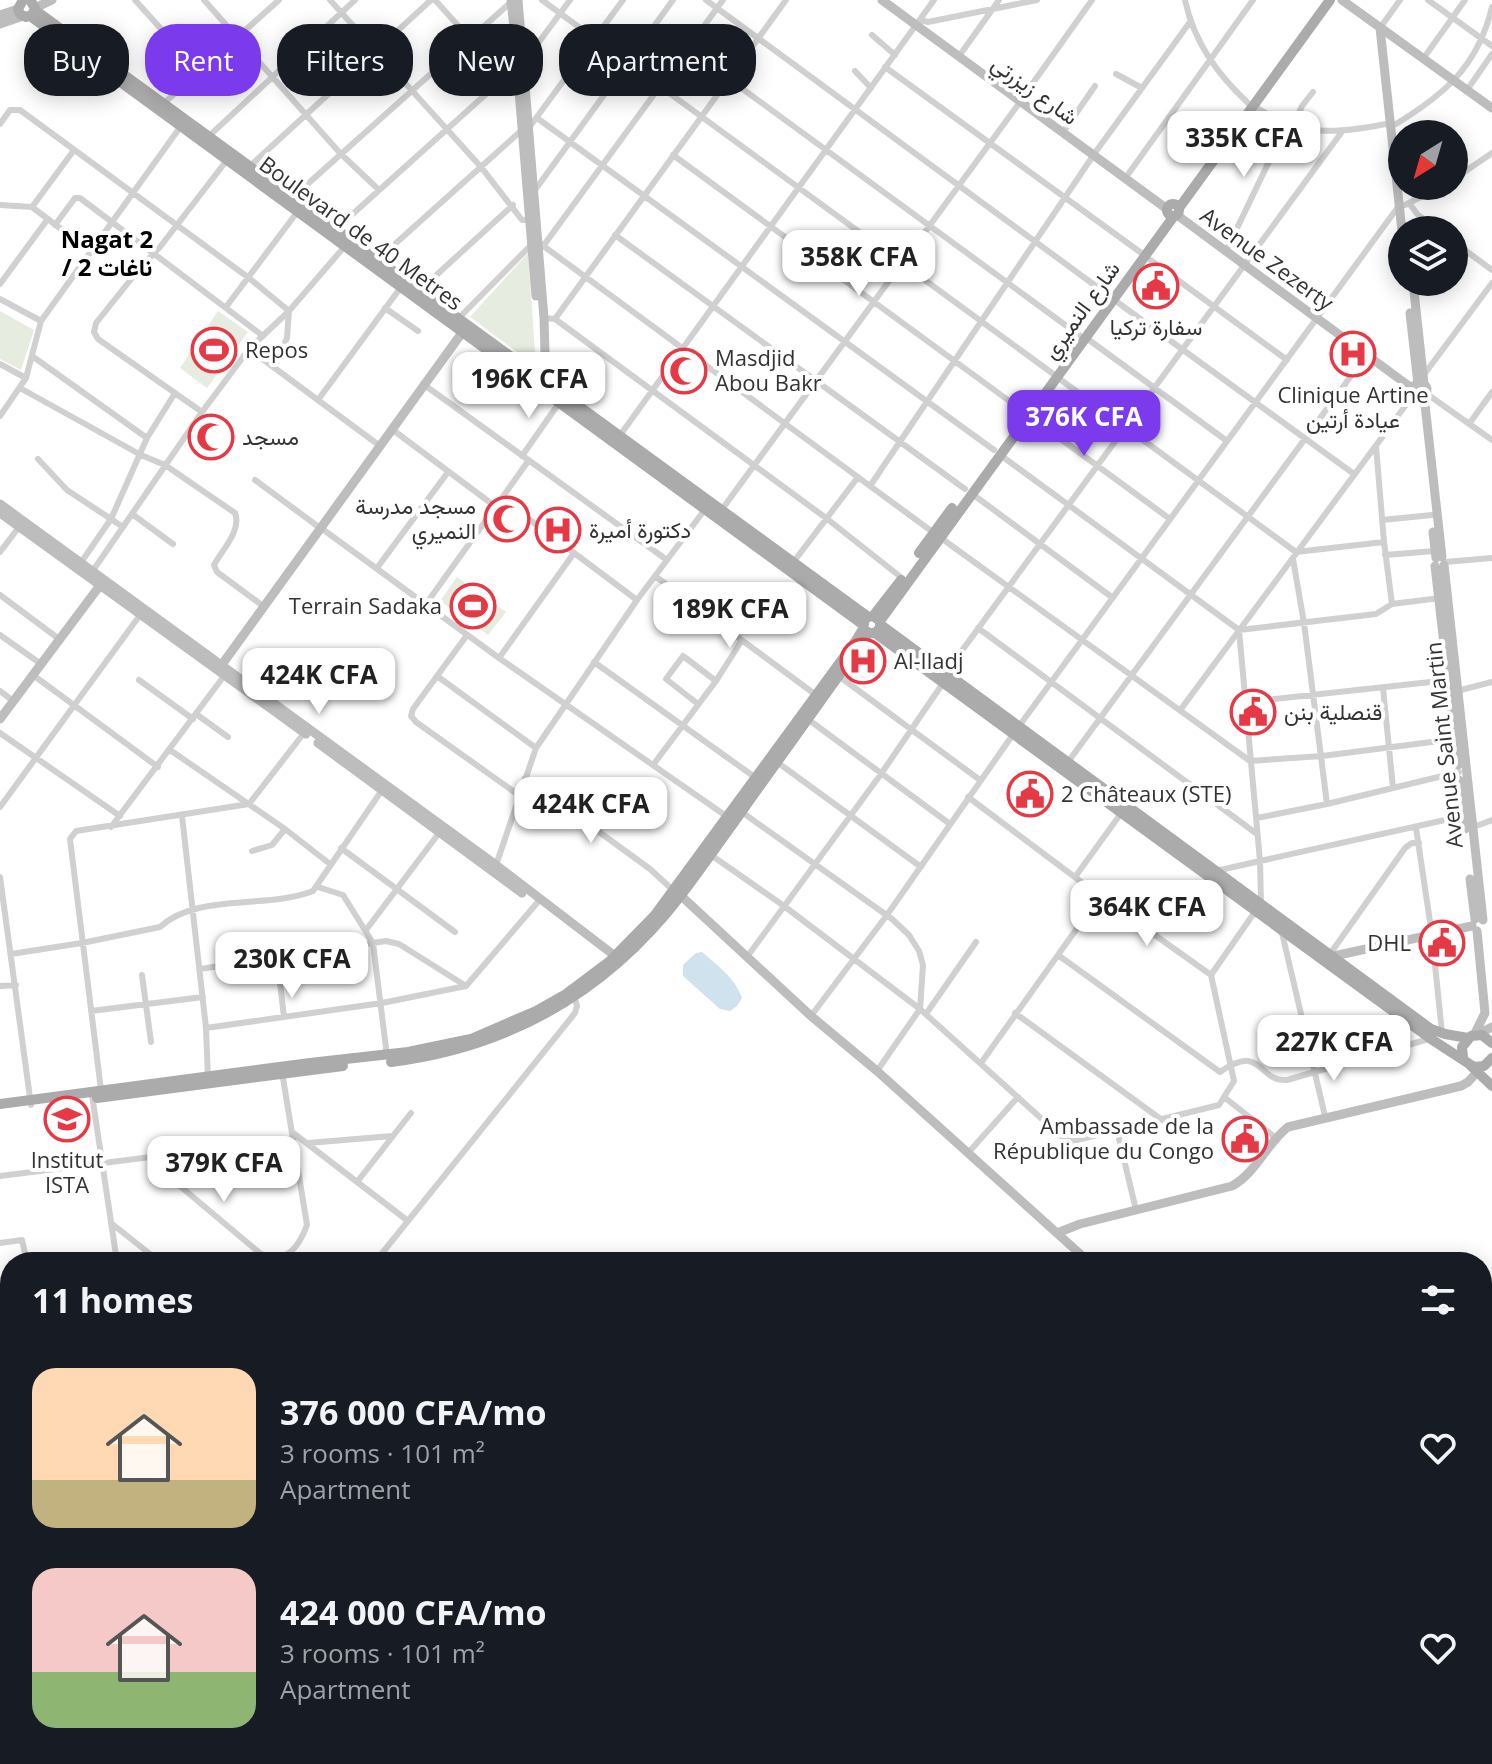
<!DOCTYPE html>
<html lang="en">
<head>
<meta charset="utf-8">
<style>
	:root { --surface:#171b24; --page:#20242c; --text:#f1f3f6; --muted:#9ea1a6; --accent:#7c3aed }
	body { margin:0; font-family:"Open Sans",Vazirmatn,sans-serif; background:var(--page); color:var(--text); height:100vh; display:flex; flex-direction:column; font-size:30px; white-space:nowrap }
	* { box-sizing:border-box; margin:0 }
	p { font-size:26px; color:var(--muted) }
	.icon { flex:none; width:44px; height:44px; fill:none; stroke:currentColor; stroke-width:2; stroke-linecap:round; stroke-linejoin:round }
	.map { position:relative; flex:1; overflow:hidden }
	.panel { position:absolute; left:0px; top:1252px; width:1492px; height:512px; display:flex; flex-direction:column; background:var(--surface); border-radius:32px 32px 0 0; box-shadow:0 4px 20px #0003 }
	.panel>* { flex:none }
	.banner { position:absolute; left:24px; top:24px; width:800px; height:72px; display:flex; gap:16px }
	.needle { width:52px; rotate:217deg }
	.tools { position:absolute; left:1388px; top:120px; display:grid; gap:16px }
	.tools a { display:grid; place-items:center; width:80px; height:80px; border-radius:50%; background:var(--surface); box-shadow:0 4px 20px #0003; font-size:40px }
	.price { position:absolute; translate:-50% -68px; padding:0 18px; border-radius:16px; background:#fff; color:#222; font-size:26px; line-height:52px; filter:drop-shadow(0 2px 4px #0008) }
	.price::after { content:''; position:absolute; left:50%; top:48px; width:24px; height:18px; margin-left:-12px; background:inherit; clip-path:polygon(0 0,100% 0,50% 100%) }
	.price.active { background:var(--accent); color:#fff }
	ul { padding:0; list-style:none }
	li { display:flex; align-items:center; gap:24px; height:200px; padding:0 32px }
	li span { display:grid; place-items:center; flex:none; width:224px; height:160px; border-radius:24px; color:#555 }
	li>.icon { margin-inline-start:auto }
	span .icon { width:96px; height:96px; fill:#fffc; stroke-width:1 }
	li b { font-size:34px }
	h2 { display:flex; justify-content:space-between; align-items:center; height:96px; padding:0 32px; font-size:34px }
	.tag { padding:0 28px; border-radius:32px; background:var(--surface); box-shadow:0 4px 20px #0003; font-size:28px; line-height:72px }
	.tag.active { background:var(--accent); color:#fff }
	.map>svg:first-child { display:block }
	.green { fill:#e6ecdf }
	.water { fill:#cfe2ee }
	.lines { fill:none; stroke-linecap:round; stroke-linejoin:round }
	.taxiway { stroke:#c4c4c4; stroke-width:14 }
	.street { stroke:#d0d0d0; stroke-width:6 }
	.secondary { stroke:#bdbdbd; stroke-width:9 }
	.primary { stroke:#ababab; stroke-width:10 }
	.labels { text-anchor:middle; stroke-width:8; stroke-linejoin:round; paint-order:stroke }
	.street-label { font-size:22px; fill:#333; stroke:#fff }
	.poi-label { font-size:22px; fill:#333; stroke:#fff; text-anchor:start }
	.neighbourhood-label { font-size:24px; font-weight:bold; fill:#000; stroke:#fff }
</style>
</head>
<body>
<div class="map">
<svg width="1492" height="1764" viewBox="0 0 1492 1764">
	<rect width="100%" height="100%" fill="#fff"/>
	<path class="green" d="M528,253L536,366L470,317Z
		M0,311L34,330L21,370L0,359Z
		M218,311L248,332L207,388L180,368Z
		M457,577L506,612L488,635L440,601Z"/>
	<path class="water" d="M702,952C718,966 735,978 742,998L737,1006L730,1011L720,1009L683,976V965L696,953Z"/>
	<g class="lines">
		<path class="taxiway" d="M1490,1663L1492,1679
			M1459,1754L1471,1764
			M1390,1755L1396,1754
			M1488,1764L1492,1751"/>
		<path class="street" d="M135,0L199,71
			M204,0L340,153L379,190
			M330,0L481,167L522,220H530
			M435,0L518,92
			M542,0L1052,373
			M706,0L1108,295
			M1185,0C1194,42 1217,74 1248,103
			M1428,0L1492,46
			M920,20L928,22L1037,0
			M1380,28L1400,0
			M872,35L895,55
			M962,52L999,0
			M1423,59L1465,0
			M525,61L570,0
			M885,67L1140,252
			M855,71L871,88
			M1116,74L1142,88
			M729,79L1079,335
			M1467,90L1492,54
			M1023,97L1092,0
			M164,103L279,0
			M1253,105C1300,138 1338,134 1391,123
			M537,118L994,450
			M0,124L10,110H20L249,278L289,311L287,338L274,367
			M1396,124C1445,94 1478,66 1492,7
			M1293,126L1302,106L1313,92
			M1066,128L1095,86
			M528,129L623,0
			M208,137L355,0
			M673,155L1023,411
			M250,166L431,0
			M1129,173L1253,0
			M1454,179L1492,153
			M535,190L673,0
			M292,198L511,2
			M1409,203L1418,215L1438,230
			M0,205L32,207L90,251
			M1405,205L1442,186
			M32,207L74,150
			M55,225L75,198H80L263,336
			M336,229L505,77
			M615,235L965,489
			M1454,242L1492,270
			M544,245L723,0
			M1228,247L1287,124
			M1145,256L1287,360
			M376,261L522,130
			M0,284L47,220
			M420,290L513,205
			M0,299L41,321
			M1113,299L1354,474
			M226,307L298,211
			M385,308L418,331
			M459,318L532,244L538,242L934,533L1250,761L1322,756L1455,739
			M544,318L555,319L786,0
			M555,319L826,518L902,578
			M1085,337L1227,441
			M249,349L376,443
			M32,356L147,438
			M0,364L26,378
			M1423,376L1492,283
			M1057,377L1296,552L1384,542
			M423,384L667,560
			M20,388L141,455L165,465L235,513C242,530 222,550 214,565L217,572L259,603
			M1427,394L1492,440
			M318,400L401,287
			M202,412L98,339L94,332L96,323L140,268L160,247L227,160
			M1028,415L1170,519
			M0,416L26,378L41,321L181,126
			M1469,424L1492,392
			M393,430L496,507
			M618,438L934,0
			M1376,446L1384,542L1392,604
			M999,454L1239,630L1376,614L1392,604L1440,598
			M522,456L559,403
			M38,459L67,490L123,527
			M255,480L316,525
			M870,486L1097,150L1190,22
			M971,493L1113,598
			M502,499L637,600
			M720,512L1020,102
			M132,514L173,544
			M1382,520L1432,515
			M321,528L499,658L729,818
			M0,552L19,527
			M1385,555L1435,551
			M1293,559L1304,623L1327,804
			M1445,562L1492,558
			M80,564L111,519L147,438L175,393
			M792,564L858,477
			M377,568L448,472
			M92,572L202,412L249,349L289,311L345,246
			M655,576L816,695
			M0,595L59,639
			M426,604L529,460
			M978,628L1257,834
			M0,635L41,664
			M467,635L413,709L411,716L416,722L520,796
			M499,658L574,553
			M594,662L756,778
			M33,675L158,767
			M437,676L536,748
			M840,677L980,780
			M139,680L193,719
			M1383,688L1393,788
			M0,691L13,701
			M1457,691L1492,682
			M1246,702L1449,680
			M698,704L666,679L683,656L716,681
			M1181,709L1414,394
			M196,714L228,737
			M809,720L950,824
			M0,733L120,816
			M170,750L285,829L330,864
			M777,762L921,867
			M1068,762L1370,350
			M653,765L716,681L742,640
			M525,778L650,869L674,891
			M968,797L1100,896L1211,975
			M0,807L140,615
			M739,810L892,919L909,935L919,951L923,965L920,1009L877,1071
			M182,816L206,1028L208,1079
			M1257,818L1327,804L1459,772
			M111,827L224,676
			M1416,828L1432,935L1442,1033
			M1471,828L1492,820
			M341,848L455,932
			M252,851L272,845L285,829
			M711,855L784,906L920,1009L1063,1138L1073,1141L1219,1105L1234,1081L1211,975L1261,903L1260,861L1463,816
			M495,868L536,748L637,600L706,508
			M1216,871L1260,861L1239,630
			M0,877L31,1105
			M1075,877L1122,812
			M318,887L343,895L373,943L387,1056
			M366,930L439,833
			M1282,933L1325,1116
			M11,954L82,943L160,927C196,893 268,909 313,891L382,790
			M1330,954L1405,848L1412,843H1419
			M1058,955L1220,1072C1263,1042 1257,1082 1287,1080L1429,1039
			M747,957L881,774L941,686L947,671L1341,133
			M277,958L284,1017
			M200,969L386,941L399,944L466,986
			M142,975L151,1042
			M0,986L16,985
			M91,1011L203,997
			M1015,1013L1162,1120
			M926,1014L976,942
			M811,1016L887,915L1014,733L1398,207
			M206,1028L382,1003L466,986L537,903
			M981,1063L1100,896
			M101,1090L70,839L76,831L249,804L304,733
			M92,1095L117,1262
			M1224,1097L1276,1138
			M1117,1130L1136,1210
			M292,1132L408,1221
			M308,1143L392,1136
			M968,1153L1018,1097
			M164,1156L166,1169L174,1181L261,1254C287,1264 299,1247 307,1225L282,1072
			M0,1176L293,1139
			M357,1182L411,1113
			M111,1223L160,1262
			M0,1243L22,1240L27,1262
			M375,1262L575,1013L577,1006L573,993
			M0,1290L10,1289
			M0,1353L10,1352
			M0,1409L10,1408
			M0,1450L10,1449
			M0,1510H10
			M0,1587L10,1585
			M0,1643L10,1642
			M0,1698L10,1697
			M161,1754L163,1764
			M0,1756L18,1754"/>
		<path class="secondary" d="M511,0L514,28
			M518,0L544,318L546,387
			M882,0L1167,209
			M1342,0L1492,108
			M35,8L52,0
			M0,15L18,9
			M0,24L23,16
			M1380,28L1402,231
			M518,79L536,296
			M1177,215L1413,389
			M1413,282L1424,384
			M1410,313L1418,384
			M1413 390a7 7 0 1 1 14 0a7 7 0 1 1-14 0Z
			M1424,396L1442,557
			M0,504L496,865L619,959
			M0,513L306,734
			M1433,532L1436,558
			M1444,565L1483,920
			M1435,566L1458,765
			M218,670L464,330
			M0,719L101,584
			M318,743L522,893
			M1459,780L1465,829
			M1470,879L1475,919
			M678,893L811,1016L877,1071L1089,1262
			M1329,962L1334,956L1343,954L1472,926
			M1478,1034L1492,1027
			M1474,1035L1485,1013L1477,931
			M1057,1233L1080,1224L1232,1186C1256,1173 1267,1143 1288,1127L1461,1086L1468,1082L1478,1071
			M1482,1317L1492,1313"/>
		<path class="primary" d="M23,0L18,9L20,14L26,17L32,15L35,8L30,0
			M35,10L867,616
			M30,16L862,624
			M1167 210a6 6 0 1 1 12 0a6 6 0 1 1-12 0Z
			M1179,208L1330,0
			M919,553L952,508
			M873,616L901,580
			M880,621L1174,216
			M881,625L1431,1029L1445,1034L1468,1038
			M875,633L1431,1039L1474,1067L1484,1066L1492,1058
			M1463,1057L1462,1047L1471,1036L1482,1035L1492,1043
			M391,1062C511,1047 608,991 682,894C702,867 722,839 742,811C784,752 827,693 869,633
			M1470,1065L1492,1086
			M97,1098L343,1066
			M0,1104L310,1063L408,1052L471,1039L536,1011L566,994L610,961L655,915L855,642L863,629L865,618L873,616L880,621V628L875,633H869L863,629"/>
	</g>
	<defs>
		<g id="civic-ring" transform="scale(2.3)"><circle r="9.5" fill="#fff" stroke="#e63946" stroke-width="1.5"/><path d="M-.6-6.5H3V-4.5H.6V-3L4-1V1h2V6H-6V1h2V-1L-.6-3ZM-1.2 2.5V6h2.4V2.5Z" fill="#e63946"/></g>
		<g id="stadium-ring" transform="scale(2.3)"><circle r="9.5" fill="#fff" stroke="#e63946" stroke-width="1.5"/><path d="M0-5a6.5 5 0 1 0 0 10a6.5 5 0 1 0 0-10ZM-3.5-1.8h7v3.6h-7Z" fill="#e63946"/></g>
		<g id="hospital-ring" transform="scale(2.3)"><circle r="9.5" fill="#fff" stroke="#e63946" stroke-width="1.5"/><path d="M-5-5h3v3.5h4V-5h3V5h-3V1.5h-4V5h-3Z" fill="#e63946"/></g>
		<g id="mosque-ring" transform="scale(2.3)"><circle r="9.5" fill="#fff" stroke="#e63946" stroke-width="1.5"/><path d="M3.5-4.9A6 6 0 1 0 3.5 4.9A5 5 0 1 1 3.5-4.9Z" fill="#e63946"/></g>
		<g id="university-ring" transform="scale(2.3)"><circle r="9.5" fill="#fff" stroke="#e63946" stroke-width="1.5"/><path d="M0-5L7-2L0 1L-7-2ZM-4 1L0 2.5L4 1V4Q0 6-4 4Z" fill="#e63946"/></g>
	</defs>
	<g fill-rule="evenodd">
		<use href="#civic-ring" x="1156" y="286"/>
		<use href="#stadium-ring" x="214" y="350"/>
		<use href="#hospital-ring" x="1353" y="354"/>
		<use href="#mosque-ring" x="684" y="371"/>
		<use href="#mosque-ring" x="211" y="437"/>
		<use href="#mosque-ring" x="507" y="519"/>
		<use href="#hospital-ring" x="558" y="530"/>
		<use href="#stadium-ring" x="473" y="606"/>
		<use href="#hospital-ring" x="863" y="661"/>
		<use href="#civic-ring" x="1253" y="712"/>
		<use href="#civic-ring" x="1030" y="794"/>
		<use href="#civic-ring" x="1442" y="943"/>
		<use href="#university-ring" x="67" y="1119"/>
		<use href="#civic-ring" x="1245" y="1139"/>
	</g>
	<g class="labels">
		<g class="street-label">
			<text transform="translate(1035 90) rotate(36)" y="8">شارع زيزرتي</text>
			<text transform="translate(361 233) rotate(36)" y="8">Boulevard de 40 Metres</text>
			<text transform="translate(1267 259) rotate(36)" y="8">Avenue Zezerty</text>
			<text transform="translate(1081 310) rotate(-54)" y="8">شارع النميري</text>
			<text transform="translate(1444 745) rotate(-96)" y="8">Avenue Saint Martin</text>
		</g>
		<g class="poi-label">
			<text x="1156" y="335" text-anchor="middle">سفارة تركيا</text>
			<text x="245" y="358">Repos</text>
			<text x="715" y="366">Masdjid<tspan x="715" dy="25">Abou Bakr</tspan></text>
			<text x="1353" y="403" text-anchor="middle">Clinique Artine<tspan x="1353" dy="25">عيادة أرتين</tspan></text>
			<text x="242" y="445">مسجد</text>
			<text x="476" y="514" text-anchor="end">مسجد مدرسة<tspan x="476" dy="25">النميري</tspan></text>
			<text x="589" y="538">دكتورة أميرة</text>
			<text x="442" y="614" text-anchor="end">Terrain Sadaka</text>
			<text x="894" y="669">Al-Iladj</text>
			<text x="1284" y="720">قنصلية بنن</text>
			<text x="1061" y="802">2 Châteaux (STE)</text>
			<text x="1411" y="951" text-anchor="end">DHL</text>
			<text x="1214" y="1134" text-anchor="end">Ambassade de la<tspan x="1214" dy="25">République du Congo</tspan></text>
			<text x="67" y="1168" text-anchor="middle">Institut<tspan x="67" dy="25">ISTA</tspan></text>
		</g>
		<g class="neighbourhood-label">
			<text x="107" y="248">Nagat 2<tspan x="107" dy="28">/ ناغات 2</tspan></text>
		</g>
	</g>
</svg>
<div class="tools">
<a><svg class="needle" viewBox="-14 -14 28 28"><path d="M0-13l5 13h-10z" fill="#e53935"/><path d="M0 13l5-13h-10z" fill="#9ea1a6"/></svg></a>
<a><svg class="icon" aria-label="layers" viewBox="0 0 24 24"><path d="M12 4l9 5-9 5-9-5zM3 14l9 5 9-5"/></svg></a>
</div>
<b class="price" style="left:1244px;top:179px">335K CFA</b>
<b class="price" style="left:859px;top:298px">358K CFA</b>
<b class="price" style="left:529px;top:420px">196K CFA</b>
<b class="price active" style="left:1084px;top:458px">376K CFA</b>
<b class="price" style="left:730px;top:650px">189K CFA</b>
<b class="price" style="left:319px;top:716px">424K CFA</b>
<b class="price" style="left:591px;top:845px">424K CFA</b>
<b class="price" style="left:1147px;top:948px">364K CFA</b>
<b class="price" style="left:292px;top:1000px">230K CFA</b>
<b class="price" style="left:1334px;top:1083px">227K CFA</b>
<b class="price" style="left:224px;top:1204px">379K CFA</b>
<div class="banner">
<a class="tag">Buy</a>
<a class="tag active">Rent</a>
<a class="tag">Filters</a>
<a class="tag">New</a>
<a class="tag">Apartment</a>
</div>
<section class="panel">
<h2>11 homes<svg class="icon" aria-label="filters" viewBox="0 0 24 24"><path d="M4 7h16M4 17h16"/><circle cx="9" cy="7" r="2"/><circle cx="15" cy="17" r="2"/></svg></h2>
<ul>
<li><span style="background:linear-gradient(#ffd9b3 70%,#c2b280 0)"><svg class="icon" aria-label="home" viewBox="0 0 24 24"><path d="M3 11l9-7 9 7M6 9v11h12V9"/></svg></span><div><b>376 000 CFA/mo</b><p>3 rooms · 101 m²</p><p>Apartment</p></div><svg class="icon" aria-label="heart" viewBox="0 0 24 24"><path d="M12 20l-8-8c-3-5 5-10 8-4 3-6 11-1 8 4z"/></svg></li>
<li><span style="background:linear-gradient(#f6c9c9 65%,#8fb573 0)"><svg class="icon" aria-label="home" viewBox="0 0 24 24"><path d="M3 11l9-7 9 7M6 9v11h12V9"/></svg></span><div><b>424 000 CFA/mo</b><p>3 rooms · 101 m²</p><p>Apartment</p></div><svg class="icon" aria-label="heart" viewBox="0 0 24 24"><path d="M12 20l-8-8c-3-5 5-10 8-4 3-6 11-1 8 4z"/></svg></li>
</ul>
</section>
</div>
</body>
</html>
